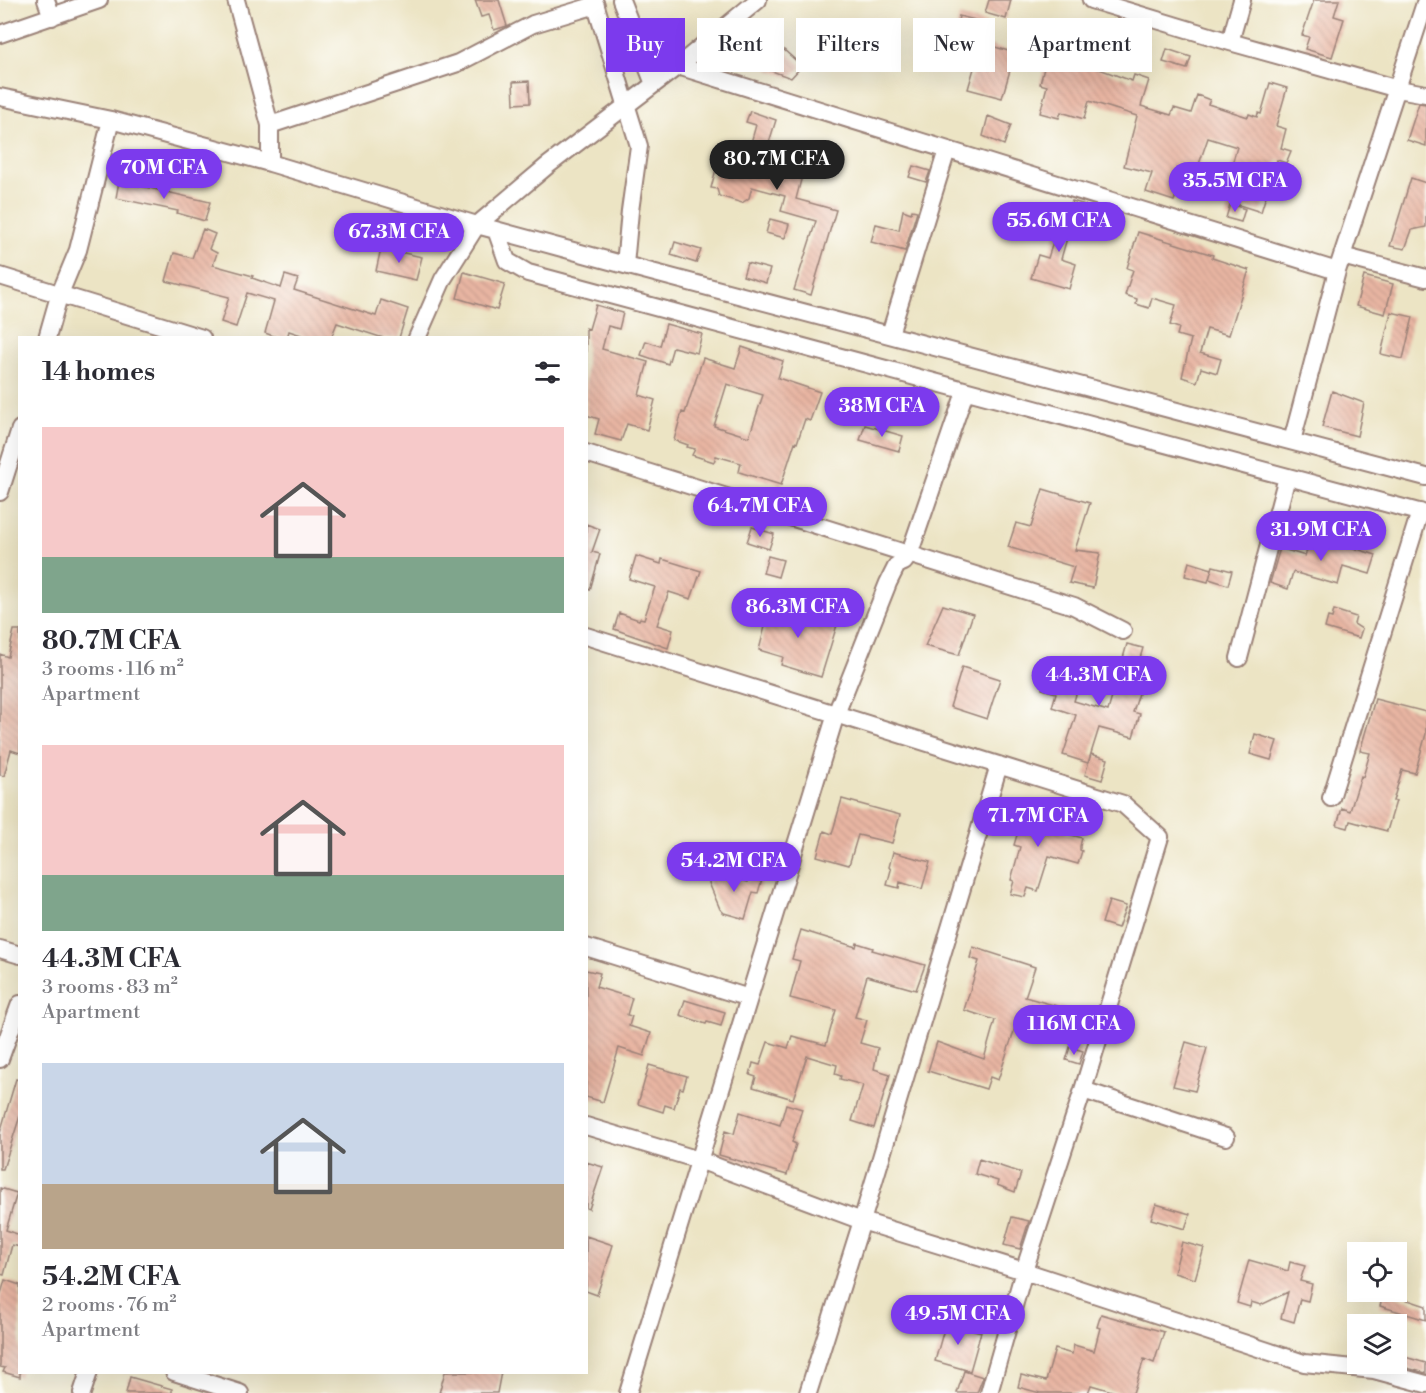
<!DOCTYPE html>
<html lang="en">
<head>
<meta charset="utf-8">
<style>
	:root { --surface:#fff; --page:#f2f2f3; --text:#2b2b33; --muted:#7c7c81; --accent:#7c3aed }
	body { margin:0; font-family:"Libre Bodoni",serif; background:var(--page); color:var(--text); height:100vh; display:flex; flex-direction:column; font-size:22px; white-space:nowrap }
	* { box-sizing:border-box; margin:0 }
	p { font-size:20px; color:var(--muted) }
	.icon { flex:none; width:33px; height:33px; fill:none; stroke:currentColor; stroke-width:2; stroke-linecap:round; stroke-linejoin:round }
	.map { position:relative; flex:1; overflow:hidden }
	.details { position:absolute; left:18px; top:336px; width:570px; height:1038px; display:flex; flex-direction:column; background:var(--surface); border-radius:0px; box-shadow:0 6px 24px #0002 }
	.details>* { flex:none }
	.guide { position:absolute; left:606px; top:18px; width:570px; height:54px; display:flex; gap:12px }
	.controls { position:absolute; left:1347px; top:1242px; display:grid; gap:12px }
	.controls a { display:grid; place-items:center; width:60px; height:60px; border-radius:0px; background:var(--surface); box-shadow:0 6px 24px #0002; font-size:30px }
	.price { position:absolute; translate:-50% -51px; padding:0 14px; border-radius:21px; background:var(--accent); color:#fff; font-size:20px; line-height:39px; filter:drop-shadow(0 2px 3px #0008) }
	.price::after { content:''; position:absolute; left:50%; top:36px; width:18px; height:14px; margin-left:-9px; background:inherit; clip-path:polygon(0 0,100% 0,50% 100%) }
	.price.on { background:#222; color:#fff }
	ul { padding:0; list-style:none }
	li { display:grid; align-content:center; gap:12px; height:318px; padding:0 24px }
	li span { display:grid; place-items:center; height:186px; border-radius:0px; color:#555 }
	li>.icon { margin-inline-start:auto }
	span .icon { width:108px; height:108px; fill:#fffc; stroke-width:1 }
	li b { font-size:26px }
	h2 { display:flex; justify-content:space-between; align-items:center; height:72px; padding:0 24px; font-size:26px }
	.pill { padding:0 21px; border-radius:0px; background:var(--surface); box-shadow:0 6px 24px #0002; font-size:21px; line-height:54px }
	.pill.on { background:var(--accent); color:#fff }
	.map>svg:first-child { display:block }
	.building { fill:url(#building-back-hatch); fill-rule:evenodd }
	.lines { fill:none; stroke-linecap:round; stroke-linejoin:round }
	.minor-casing { stroke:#9b8278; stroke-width:20 }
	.minor { stroke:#fff; stroke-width:16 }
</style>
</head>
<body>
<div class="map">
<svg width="1426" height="1393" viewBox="0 0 1426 1393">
	<defs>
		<pattern id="building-back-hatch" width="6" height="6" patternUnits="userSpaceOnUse" patternTransform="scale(1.5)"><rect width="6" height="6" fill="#e8b5a2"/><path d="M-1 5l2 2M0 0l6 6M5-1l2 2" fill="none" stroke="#c89b8c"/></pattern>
	</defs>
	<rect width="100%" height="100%" fill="#fdfcf7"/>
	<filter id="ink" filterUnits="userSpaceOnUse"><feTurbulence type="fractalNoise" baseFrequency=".0167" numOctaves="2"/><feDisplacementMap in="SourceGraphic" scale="12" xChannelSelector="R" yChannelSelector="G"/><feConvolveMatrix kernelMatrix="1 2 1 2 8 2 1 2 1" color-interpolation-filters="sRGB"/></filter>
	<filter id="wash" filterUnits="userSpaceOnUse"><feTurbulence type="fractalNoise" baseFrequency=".008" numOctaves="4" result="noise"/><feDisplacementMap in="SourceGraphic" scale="24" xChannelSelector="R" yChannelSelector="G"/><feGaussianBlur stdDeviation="1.35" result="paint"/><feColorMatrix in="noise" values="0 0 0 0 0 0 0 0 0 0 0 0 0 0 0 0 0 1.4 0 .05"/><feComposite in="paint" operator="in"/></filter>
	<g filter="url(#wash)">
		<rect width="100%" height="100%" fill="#ece4c4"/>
		<g id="blocks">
			<path class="building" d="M475,0H499L507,26L494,30L489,15L481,17Z
				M989,0H1011L1006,19L985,13Z
				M1314,0H1339L1334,16L1344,19L1332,57L1305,49L1309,37L1302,35Z
				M959,16L987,23L982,43L1015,53L1002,98L968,89L975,65L930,52L937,30L955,35Z
				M1040,28L1054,32L1051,41L1094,53L1091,66L1132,81L1134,75L1149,80L1141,106L1171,115L1174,108L1191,113L1197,95L1210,100L1208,104L1248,117L1249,114L1257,117L1258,113L1261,114L1270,83L1287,88L1276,126L1286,129L1281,148L1291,151L1286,163L1277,160L1261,212L1236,204L1243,179L1229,175L1237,147L1208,138L1196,173L1193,172L1191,180L1182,178L1174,201L1146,192L1152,173L1124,166L1137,116L1089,101L1084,119L1061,112L1059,118L1040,113L1047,86L1040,84L1045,64L1021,57L1029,32L1038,35Z
				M783,49L802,66L791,78L766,69Z
				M1167,49L1191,57L1187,69L1163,62Z
				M529,81L530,103L514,104L513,82Z
				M1419,103L1426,104V146L1407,140Z
				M750,111L776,120L767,149L812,162L814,167L812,175L803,172L796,199L836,210L811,295L794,290L816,221L781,211L785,196L752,187L749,198L742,203L719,196L717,189L711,188L716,169L728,152L745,164L756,125L746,122Z
				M988,116L1011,125L1004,145L983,136Z
				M913,166L930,171L926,182L909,177Z
				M1411,178L1426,183V227L1412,230L1405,249L1390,246Z
				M119,181L210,202L205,221L177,213L178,211L116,198Z
				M1072,201L1085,205L1078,226L1071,224L1061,259L1076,264L1069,289L1031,278L1038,255L1048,258L1060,220L1066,221Z
				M1230,204L1245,209L1241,222L1226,218Z
				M903,210L911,213L912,210L917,211L905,251L871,242L876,224L899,230Z
				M770,219L789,224L785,238L766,233Z
				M203,229L215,234L209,249L217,253L213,265L253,276L252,278L281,288L285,275L298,279L294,290L376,316L381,300L408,309L399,338H383L337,323L331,338H310L289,331L287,338H279L265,333L274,301L247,293L236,327L221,322L229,297L166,281L174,253L192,258Z
				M1138,232L1213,255L1212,258L1249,270L1229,335L1207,329L1200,353L1221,359L1217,373L1201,368L1197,382L1182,377L1191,339L1177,335L1179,328L1170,325L1176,305L1152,298L1149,308L1136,304L1137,299L1125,295L1133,270L1127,268Z
				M675,242L701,250L696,263L671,255Z
				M381,248L422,257L416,280L376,271Z
				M747,263L770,269L766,283L743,276Z
				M464,272L505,284L497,310L457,298Z
				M1364,276L1393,284L1385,314L1356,306Z
				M596,305L623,313L619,329L608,326L602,349L648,362L639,395L655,400L647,430L627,424L621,441L595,434L599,419L586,415V328L589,329Z
				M1391,312L1413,317L1403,359L1381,354Z
				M666,324L702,334L697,353L673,347L668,364L641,355L646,341L660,346Z
				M742,347L783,361L778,378L820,392L810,421L805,419L797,443L795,442L781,485L739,472L741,463L716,456L714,462L692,455L695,449L687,447L688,445L674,440L682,412L685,413L703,358L735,368ZM727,384L763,395L749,437L714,426Z
				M1332,391L1364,403L1357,436L1322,427Z
				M865,425L903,436L899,451L860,440Z
				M1043,489L1090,503L1075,550L1100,553L1093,588L1069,583L1074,567L1008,547L1016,523L1031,527Z
				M586,524L600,529L592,552L600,554L590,590L586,589Z
				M752,527L774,534L769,549L747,542Z
				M1322,530L1336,534L1334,540L1348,544L1347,546L1376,555L1370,574L1343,566L1338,585L1293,572L1288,589L1270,583L1280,548L1305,556L1309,544L1317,547Z
				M636,556L661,564L662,559L701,571L691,599L669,592L657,625L673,630L668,648L614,629L619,613L639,620L640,618L644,619L655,587L629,579Z
				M768,556L783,560L778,577L763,573Z
				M1189,562L1212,569L1208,582L1185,576Z
				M1213,566L1232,571L1228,585L1209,579Z
				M771,603L837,625L821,677L781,665L783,657L759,650Z
				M943,605L973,614L959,655L925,646Z
				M1334,610L1356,617L1354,624L1362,629L1359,638L1325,628L1328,617L1332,618Z
				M14,630H20V753L11,750L4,776L0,775V654L8,657Z
				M1127,644L1143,648L1135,675L1144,678L1133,712L1140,714L1133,737L1099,728L1088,763L1063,755L1076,715L1052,707L1056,693L1042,689L1047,672L1080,682L1074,701L1108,711Z
				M962,667L1000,679L987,719L950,707Z
				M1375,699L1426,712V734L1415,773L1402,770L1393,801H1396L1387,831L1350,821L1348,828L1337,825L1342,808L1350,811L1361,776L1363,777L1370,753L1360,751Z
				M1255,734L1277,741L1271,760L1250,754Z
				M1091,754L1108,759L1102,780L1085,775Z
				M842,799L900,815L892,843L858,835L849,865L817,856L824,831L832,834Z
				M998,806L1067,826L1065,833L1082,838L1080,846V850L1082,851L1078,864L1049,856L1038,891L1028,888L1025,897L1010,894L1014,881L1011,880L1020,847L1014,845L1020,825L995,816Z
				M893,852L930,862L922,889L900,882L899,888L887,885L891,870L889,867Z
				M712,872L748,882L751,875L762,879L758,893L753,892L745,919L724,913L720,909L709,883Z
				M1109,901L1126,906L1118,928L1102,923Z
				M801,930L856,947L857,943L873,948L872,950L925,965L916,990L867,976L855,1017L867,1020L860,1043L878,1048L874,1069L890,1074L874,1128L852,1121L863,1085L840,1079L841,1076L835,1074L837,1065L807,1056L793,1099L753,1087L756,1077L750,1075L753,1063L760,1065L768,1042L788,1048L792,1036L826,1045L836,1010L790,998L800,961L792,959Z
				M973,947L1035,967L1025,997L1078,1012L1070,1040L1016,1025L998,1080L990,1077L986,1089L928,1071L937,1042L984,1059L995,1020L964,1010L979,961L970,958Z
				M586,970L600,973L596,987L632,998L627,1015L632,1016L629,1026L651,1033L644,1056L619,1048L603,1102L586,1097Z
				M685,1000L725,1012L721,1026L707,1022L706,1024L680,1015Z
				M1186,1042L1207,1048L1195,1091L1173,1086Z
				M1070,1047L1083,1051L1079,1064L1066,1060Z
				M649,1065L687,1076L683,1089L680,1088L674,1108L665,1105L663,1112L638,1104Z
				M16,1079L20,1080V1116L3,1169H0V1133Z
				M786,1104L802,1109L792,1142L796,1144L787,1175L719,1155L725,1131L734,1134L740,1112L780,1125Z
				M979,1159L1021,1173L1015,1192L997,1185L998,1181L975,1174Z
				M586,1162L603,1167L589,1209L586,1208Z
				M0,1188L17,1193L6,1230L20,1235V1247L12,1245L4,1275L0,1274Z
				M1156,1204L1190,1214L1185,1229L1151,1219Z
				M1012,1217L1029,1221L1020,1249L1004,1245Z
				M586,1236L613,1245L597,1295L586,1291Z
				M1182,1242L1204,1248L1195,1279L1174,1273Z
				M1249,1260L1288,1271L1290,1262L1305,1266L1300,1281L1312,1284L1308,1301L1300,1299L1294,1322L1281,1318L1288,1292L1261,1305L1251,1302L1250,1307L1237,1303Z
				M5,1280L20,1285V1377L3,1372L5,1368L0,1367V1297Z
				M1384,1292L1426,1306V1320L1380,1306Z
				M1101,1314L1164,1332L1154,1363L1144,1359L1133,1393H1119L1091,1385L1088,1393H1040L1018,1387L1021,1375L1046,1381L1055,1349L1072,1354L1074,1345L1094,1351L1100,1328L1097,1327Z
				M946,1322L981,1332L970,1371L935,1361Z
				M1398,1355L1426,1363V1373L1395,1365Z
				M964,1371L983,1377L977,1393H957Z
				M445,1372H501L497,1393H439Z
				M130,1377L172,1389V1393H126Z"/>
		</g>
	</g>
	<g filter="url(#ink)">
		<use href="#blocks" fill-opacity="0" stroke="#9b8278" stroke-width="1.5"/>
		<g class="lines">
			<g class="minor-casing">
				<path id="minor" d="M46,0L52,17
					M236,0L270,125
					M594,0L639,146L630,211L625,265
					M621,0L654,84
					M1091,0L1230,42L1398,89L1426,94
					M0,34L99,0
					M1230,42L1242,0
					M678,66L1337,271
					M0,97L111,120L270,163L477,225L625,265L1426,477
					M270,163V125L458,63L533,24L596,5
					M496,230L507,261L528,273L1426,514
					M1342,256L1426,278
					M0,276L202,338
					M890,334L947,150
					M47,338L59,296L78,250L111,120
					M417,338L443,279L477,225L547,166L678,66L758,0
					M1292,441L1337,271L1426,0
					M586,453L1074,606L1123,631
					M0,492L20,429
					M586,636L1123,804L1160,837L1083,1090L1024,1271L989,1393
					M1239,658L1287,477
					M1331,798L1420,512
					M586,947L749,998
					M0,949L20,955
					M0,1059L20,1004
					M1083,1090L1226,1137
					M586,1126L699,1160L862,1221L1024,1271L1304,1363L1374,1370L1426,1384
					M174,1372L240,1393
					M82,1393L89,1372
					M628,1393L836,714L888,583L897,565L904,562L909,555L965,392
					M808,1393L862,1221L999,765"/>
			</g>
			<use href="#minor" class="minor"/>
		</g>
	</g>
</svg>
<div class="controls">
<a><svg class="icon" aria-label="locate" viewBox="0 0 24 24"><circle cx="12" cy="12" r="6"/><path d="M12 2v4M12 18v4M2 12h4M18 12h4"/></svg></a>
<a><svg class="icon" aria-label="layers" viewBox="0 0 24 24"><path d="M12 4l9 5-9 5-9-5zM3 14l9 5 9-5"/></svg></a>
</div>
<b class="price on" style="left:777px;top:191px">80.7M CFA</b>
<b class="price" style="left:164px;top:200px">70M CFA</b>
<b class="price" style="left:1235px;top:213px">35.5M CFA</b>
<b class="price" style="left:1059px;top:253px">55.6M CFA</b>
<b class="price" style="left:399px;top:264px">67.3M CFA</b>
<b class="price" style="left:882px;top:438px">38M CFA</b>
<b class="price" style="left:760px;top:538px">64.7M CFA</b>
<b class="price" style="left:1321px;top:562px">31.9M CFA</b>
<b class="price" style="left:798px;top:639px">86.3M CFA</b>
<b class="price" style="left:1099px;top:707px">44.3M CFA</b>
<b class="price" style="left:1038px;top:848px">71.7M CFA</b>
<b class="price" style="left:734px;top:893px">54.2M CFA</b>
<b class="price" style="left:1074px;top:1056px">116M CFA</b>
<b class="price" style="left:958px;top:1346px">49.5M CFA</b>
<div class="guide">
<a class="pill on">Buy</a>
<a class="pill">Rent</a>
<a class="pill">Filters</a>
<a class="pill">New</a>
<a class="pill">Apartment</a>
</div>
<section class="details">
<h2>14 homes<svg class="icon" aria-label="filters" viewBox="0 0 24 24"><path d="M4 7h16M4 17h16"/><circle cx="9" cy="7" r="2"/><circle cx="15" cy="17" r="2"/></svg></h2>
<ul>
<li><span style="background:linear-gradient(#f6c9c9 70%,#7fa58c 0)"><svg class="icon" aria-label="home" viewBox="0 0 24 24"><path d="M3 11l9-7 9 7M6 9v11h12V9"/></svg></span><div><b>80.7M CFA</b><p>3 rooms · 116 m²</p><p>Apartment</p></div></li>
<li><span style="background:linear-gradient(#f6c9c9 70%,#7fa58c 0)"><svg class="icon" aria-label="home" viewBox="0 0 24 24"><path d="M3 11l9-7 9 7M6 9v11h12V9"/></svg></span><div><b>44.3M CFA</b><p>3 rooms · 83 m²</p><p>Apartment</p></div></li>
<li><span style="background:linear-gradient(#c9d6e8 65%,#b9a48a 0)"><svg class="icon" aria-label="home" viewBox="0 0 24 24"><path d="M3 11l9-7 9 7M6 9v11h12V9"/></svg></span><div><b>54.2M CFA</b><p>2 rooms · 76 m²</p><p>Apartment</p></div></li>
</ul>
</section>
</div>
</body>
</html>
